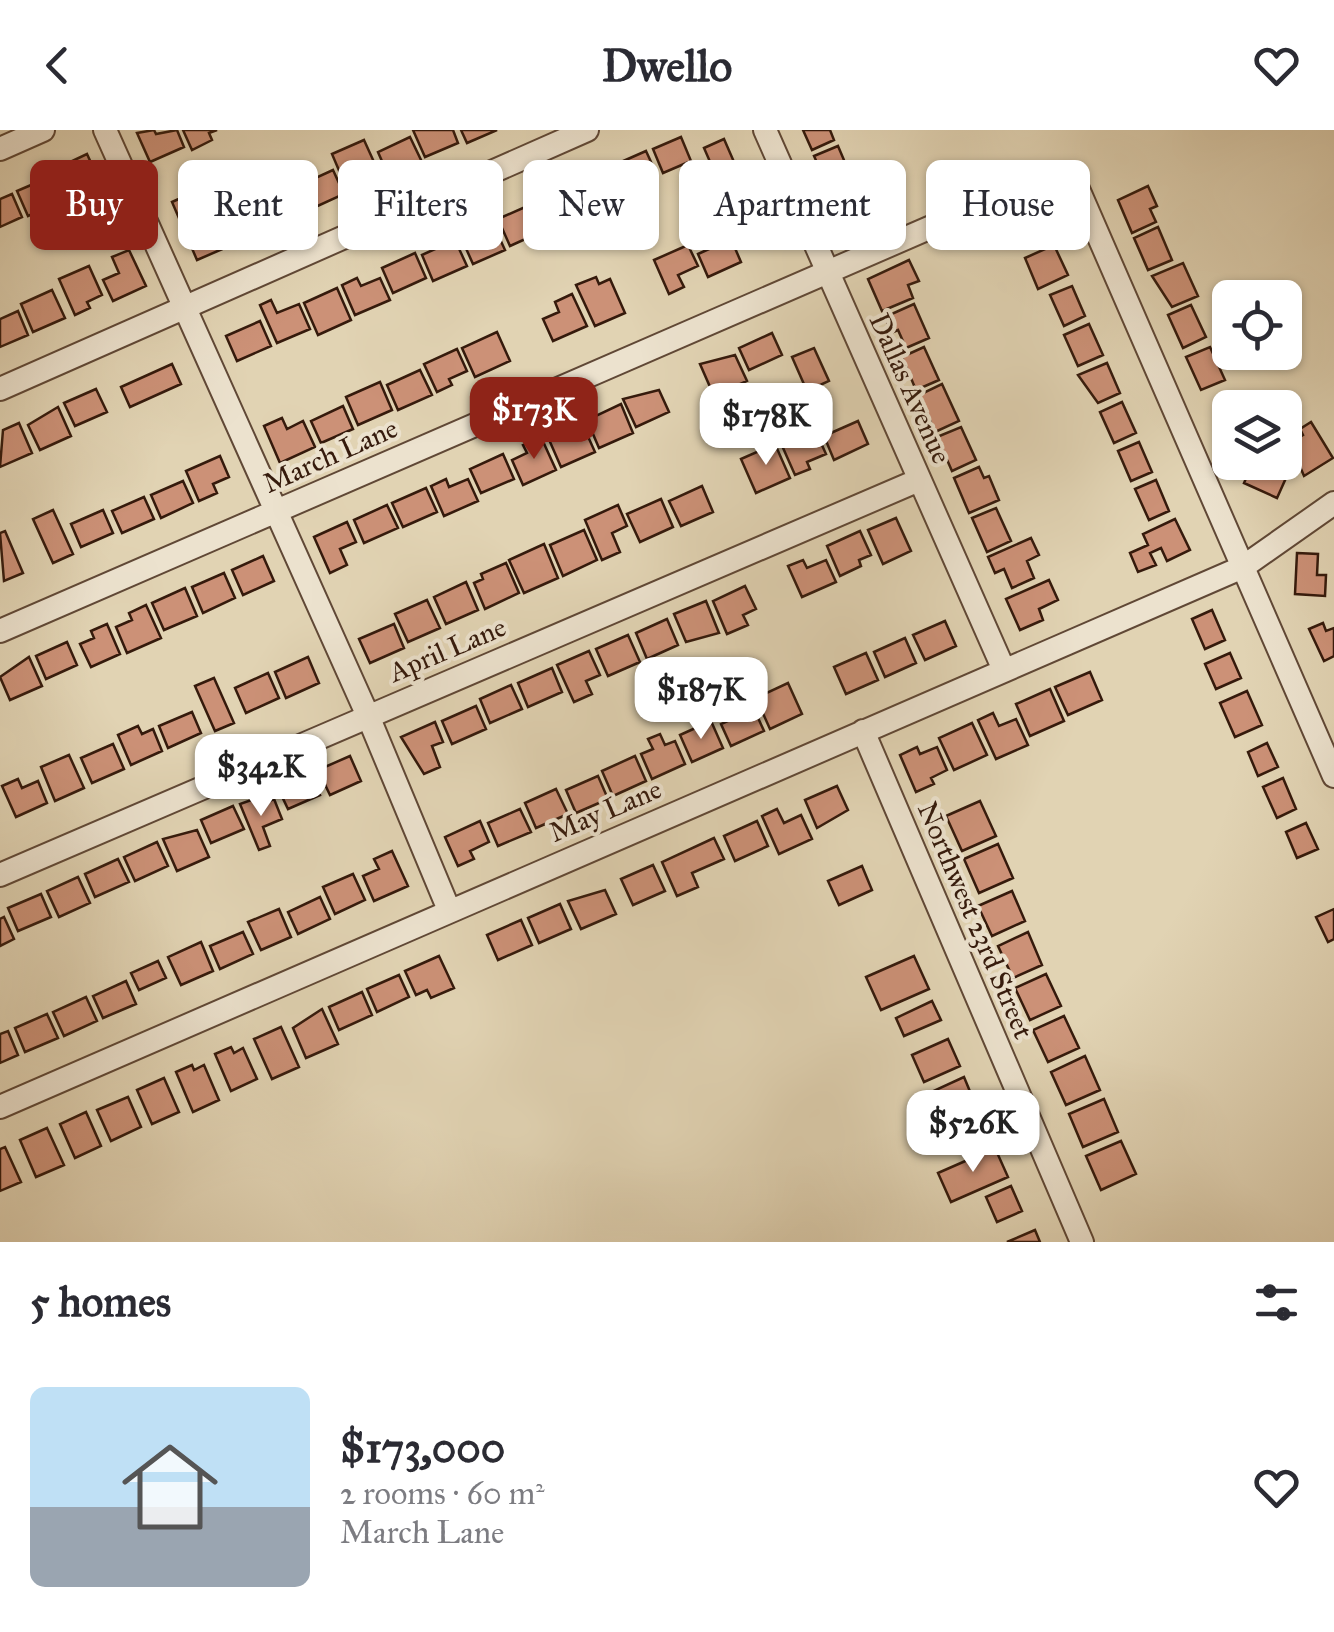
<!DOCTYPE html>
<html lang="en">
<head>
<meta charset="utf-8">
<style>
	:root { --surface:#fff; --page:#f7f7f7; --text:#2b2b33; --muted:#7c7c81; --accent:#8f2418 }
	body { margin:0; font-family:"IM FELL Great Primer",serif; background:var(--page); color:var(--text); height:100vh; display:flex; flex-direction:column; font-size:38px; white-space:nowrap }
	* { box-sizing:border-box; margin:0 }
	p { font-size:32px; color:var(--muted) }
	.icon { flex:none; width:55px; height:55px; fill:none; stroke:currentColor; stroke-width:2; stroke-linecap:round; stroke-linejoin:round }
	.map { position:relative; height:1112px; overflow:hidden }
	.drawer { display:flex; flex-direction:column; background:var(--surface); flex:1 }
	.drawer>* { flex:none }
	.guide { position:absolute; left:30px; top:30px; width:1275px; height:90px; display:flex; gap:20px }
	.controls { position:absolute; left:1212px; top:150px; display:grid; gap:20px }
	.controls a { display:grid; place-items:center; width:90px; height:90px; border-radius:15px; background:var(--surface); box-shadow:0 2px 8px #0004; font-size:50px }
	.price { position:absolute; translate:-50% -85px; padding:0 22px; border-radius:20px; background:#fff; color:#222; font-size:32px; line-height:65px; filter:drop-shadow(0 2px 5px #0008) }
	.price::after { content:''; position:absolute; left:50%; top:60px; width:30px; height:22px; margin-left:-15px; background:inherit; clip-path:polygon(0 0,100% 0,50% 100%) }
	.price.selected { background:var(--accent); color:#fff }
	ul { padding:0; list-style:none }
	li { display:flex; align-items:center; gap:30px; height:250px; padding:0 30px }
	li span { display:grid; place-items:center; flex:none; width:280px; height:200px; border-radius:15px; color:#555 }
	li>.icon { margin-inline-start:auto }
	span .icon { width:120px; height:120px; fill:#fffc; stroke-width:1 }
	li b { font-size:42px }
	h2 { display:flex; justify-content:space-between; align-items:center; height:120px; padding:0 30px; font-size:42px }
	.chip { padding:0 35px; border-radius:15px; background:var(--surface); box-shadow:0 2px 8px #0004; font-size:35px; line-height:90px }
	.chip.selected { background:var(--accent); color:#fff }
	header { display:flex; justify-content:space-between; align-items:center; height:130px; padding:0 30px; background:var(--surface); font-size:45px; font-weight:800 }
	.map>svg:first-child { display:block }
	.building { fill:#cc9177; stroke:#351a0c; stroke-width:2.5 }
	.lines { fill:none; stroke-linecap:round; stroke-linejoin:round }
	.minor-casing { stroke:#604836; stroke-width:26 }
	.minor { stroke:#ece2ce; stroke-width:22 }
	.labels { text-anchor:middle; stroke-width:8; stroke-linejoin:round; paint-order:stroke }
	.street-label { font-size:28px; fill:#351a0c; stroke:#ece2ce }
</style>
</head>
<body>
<header><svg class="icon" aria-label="back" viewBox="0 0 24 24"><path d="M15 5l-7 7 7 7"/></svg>Dwello<svg class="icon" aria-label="heart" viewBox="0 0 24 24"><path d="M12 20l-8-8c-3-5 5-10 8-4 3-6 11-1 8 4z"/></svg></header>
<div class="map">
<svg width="1334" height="1112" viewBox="0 0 1334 1112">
	<rect width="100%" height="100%" fill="#e1d3b3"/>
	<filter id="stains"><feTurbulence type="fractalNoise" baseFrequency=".002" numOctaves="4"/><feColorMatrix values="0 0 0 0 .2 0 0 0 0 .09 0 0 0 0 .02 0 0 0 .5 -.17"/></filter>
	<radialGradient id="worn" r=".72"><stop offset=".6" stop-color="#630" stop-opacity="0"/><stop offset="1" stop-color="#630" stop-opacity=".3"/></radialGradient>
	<path class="building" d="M154,0L156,4L177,0L184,17L150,32L137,3Z
		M183,0H217L209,3L212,10L192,20Z
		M413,0H453L458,13L425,27Z
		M461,0H497L467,13Z
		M803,0H830L834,10L812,20Z
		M410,7L421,30L388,45L378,22Z
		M681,7L691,31L663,43L653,19Z
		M724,9L741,48L721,57L704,18Z
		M364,10L374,32L358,39L366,56L349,64L332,24Z
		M838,16L852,49L829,59L814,26Z
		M646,21L657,45L623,60L612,36Z
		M87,24L98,48L66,63L55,39Z
		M333,40L344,64L311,79L300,55Z
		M50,47L61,71L28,86L17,61Z
		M874,53L881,70L871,75L875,85L844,98L831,67Z
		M570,54L582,79L548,94L537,69Z
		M1148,56L1157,76L1150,79L1156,92L1132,103L1118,70Z
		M743,58L759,92L732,104L717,70Z
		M192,63L207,98L217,94L227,117L197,130L172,72Z
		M12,64L22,87L0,97V69Z
		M253,69L267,99L232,115L221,89Z
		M532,74L543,101L510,116L498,89Z
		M1037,74L1050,105L1028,115L1014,84Z
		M494,96L505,120L473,134L460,105Z
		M1158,97L1172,130L1148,140L1134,108Z
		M731,109L741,132L708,147L698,124Z
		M455,110L467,136L433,151L422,125Z
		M688,115L698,136L678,145L684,157L669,164L654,130Z
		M1054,115L1068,145L1038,159L1025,128Z
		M129,120L146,156L113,171L103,150L119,143L112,127Z
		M415,123L426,148L393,163L382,138Z
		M909,130L919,151L908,155L913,168L882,181L868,149Z
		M1183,133L1198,166L1172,177L1152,146Z
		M89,136L102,165L87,172L90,178L75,185L59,149Z
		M596,147L599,154L610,149L625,183L595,196L576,155Z
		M357,148L361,156L380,148L390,170L355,185L342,155Z
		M1072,156L1085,186L1064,196L1050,165Z
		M337,158L351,190L318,205L304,173Z
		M52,160L65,188L33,202L21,174Z
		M572,164L587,196L553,211L543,189L559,182L555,172Z
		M271,170L277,183L299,174L310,199L277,213L260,175Z
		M914,174L929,208L906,218L898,200L891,203L885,187Z
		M1191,175L1206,207L1183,218L1168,185Z
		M18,181L28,205L0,217V189Z
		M260,191L271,216L237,231L226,206Z
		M1089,194L1103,225L1078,236L1064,205Z
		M497,202L510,231L475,247L462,218Z
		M772,203L782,225L749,240L739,218Z
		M924,217L939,250L916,260L902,227Z
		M1210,217L1225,250L1201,260L1186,227Z
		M814,218L829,251L807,261L792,227Z
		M457,219L467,241L449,249L452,255L437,262L424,234Z
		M735,225L747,251L714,266L700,234Z
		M1107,233L1120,263L1098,273L1078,245Z
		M172,234L181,254L130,277L121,257Z
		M420,240L432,265L398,280L387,255Z
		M380,252L392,280L358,295L346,267Z
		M942,254L959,291L935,302L919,265Z
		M96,259L107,282L75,296L64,273Z
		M659,260L669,282L636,297L623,269Z
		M1122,272L1136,303L1114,313L1100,282Z
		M621,274L633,303L599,318L587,290Z
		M1237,274L1238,278H1230L1229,314L1216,283Z
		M343,276L353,299L321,313L311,291Z
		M58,277L71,306L40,320L28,295Z
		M282,288L287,299L303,291L315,317L280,333L264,296Z
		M581,291L595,322L561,337L547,305Z
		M858,291L868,314L834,330L824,306Z
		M1311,292L1333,328L1304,346L1290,313L1303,305L1300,299Z
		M19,293L32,323L0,337L3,300Z
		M961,297L976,330L952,341L937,307Z
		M816,302L826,324L807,332L810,339L795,345L780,311L793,305L796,311Z
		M541,307L556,340L523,355L512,330L527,323L523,315Z
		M1139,312L1152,342L1131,351L1118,321Z
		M775,314L790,348L756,363L741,329Z
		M503,324L514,349L481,363L470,339Z
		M220,326L229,347L213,354L217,363L199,371L186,341Z
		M1253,332H1276L1290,339L1277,368L1244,353Z
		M979,337L984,348L989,346L999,370L969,383L954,348Z
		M446,349L449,357L468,349L478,371L444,386L431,356Z
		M1156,350L1169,381L1149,390L1135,359Z
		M183,351L193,373L161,388L151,365Z
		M702,356L713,382L681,396L669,371Z
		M426,358L437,382L403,397L392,373Z
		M144,367L154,389L122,403L112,381Z
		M661,369L673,397L640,412L627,384Z
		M387,375L398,398L364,413L354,390Z
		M618,375L627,396L612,403L620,422L602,430L585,390Z
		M996,378L1011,411L987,422L972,388Z
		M53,380L73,424L53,433L33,389Z
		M103,380L113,403L81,417L71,394Z
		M896,388L911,421L883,434L868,400Z
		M1175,389L1190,420L1167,431L1161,418L1150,423L1156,435L1138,442L1130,423L1148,415L1143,404Z
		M347,392L356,412L340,419L347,435L330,443L314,407Z
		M584,400L597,430L563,446L550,415Z
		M5,401L23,443L4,451L0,403Z
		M860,401L871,425L859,430L861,436L840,446L827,416Z
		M1031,408L1039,425L1027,431L1034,448L1012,458L1004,439L995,443L988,427Z
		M544,414L558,448L524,463L509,430Z
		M1297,423L1318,424L1317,445H1326L1325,466L1295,464Z
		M263,426L274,451L243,465L232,440Z
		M803,430L807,438L826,430L836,452L802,467L788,436Z
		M506,433L519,463L485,479L474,453L483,449L481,444Z
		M224,443L235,468L203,483L192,457Z
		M1049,450L1058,470L1039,479L1043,490L1020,500L1006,469Z
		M466,452L478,480L446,494L434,467Z
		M745,456L756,479L743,485L748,495L727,504L713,471Z
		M185,458L197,486L164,500L152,473Z
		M427,470L440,498L408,512L395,484Z
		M706,471L719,503L686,512L674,484Z
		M146,475L161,508L127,523L116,497L132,490L129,483Z
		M1212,480L1225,510L1205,519L1192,489Z
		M667,489L678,515L647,529L636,503Z
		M945,491L956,516L925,530L913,505Z
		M1323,493L1326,501L1334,498V526L1324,531L1309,499Z
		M107,494L120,524L91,537L80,514L94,508L91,501Z
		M394,494L404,518L370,533L359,509Z
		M628,505L640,532L608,546L596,519Z
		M905,508L916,533L885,547L874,522Z
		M67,512L77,535L46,549L36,526Z
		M589,521L600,545L586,551L592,564L574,572L557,535Z
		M866,523L878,550L846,564L834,537Z
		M1230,523L1241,548L1216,559L1205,534Z
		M29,527L42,556L10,570L0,547Z
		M308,527L319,553L286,568L275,542Z
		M552,538L562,562L528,577L518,553Z
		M1090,542L1102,570L1068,585L1055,557Z
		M268,543L279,568L246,583L235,558Z
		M214,548L234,593L215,601L195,556Z
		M788,553L802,584L770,599L756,568Z
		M511,555L522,579L490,593L480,569Z
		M1050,559L1064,591L1030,606L1016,574Z
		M1247,561L1262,595L1235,607L1220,573Z
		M476,576L486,599L452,614L442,591Z
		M754,579L764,601L731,616L721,594Z
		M192,582L201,603L168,618L159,596Z
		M993,583L999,596L1016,589L1028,615L996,629L978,590Z
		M711,591L723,618L692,632L680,605Z
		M435,592L443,612L432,616L440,637L424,644L401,607Z
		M972,593L987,625L954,640L939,608Z
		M138,596L142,604L153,599L162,621L131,635L118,605Z
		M660,604L665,615L675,611L685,634L652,649L641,624L653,619L648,609Z
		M1267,613L1278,637L1258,646L1248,622Z
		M113,614L124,639L92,653L81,628Z
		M917,617L920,624L937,617L947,640L931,648L934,654L916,662L900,625Z
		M69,625L84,658L55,671L41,637Z
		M350,626L361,651L330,665L318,640Z
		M635,626L646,651L613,666L602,641Z
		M311,643L320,665L288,679L278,658Z
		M598,646L608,669L576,683L566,660Z
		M1283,648L1296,679L1277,688L1263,657Z
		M18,649L22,658L38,651L47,673L16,687L2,656Z
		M837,656L848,680L817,698L805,670Z
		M556,659L568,684L536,698L525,673Z
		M254,669L257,676L274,669L282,689L263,697L270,716L259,720L240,674Z
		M980,671L996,706L962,721L946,686Z
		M233,676L244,699L211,713L201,690Z
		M520,679L531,702L498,716L488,693Z
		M777,679L784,693L801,685L812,709L779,724L762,686Z
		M480,691L489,712L470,721L474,729L458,736L445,707Z
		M757,691L768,716L735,731L724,706Z
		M1306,693L1318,719L1297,728L1286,702Z
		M197,700L209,727L177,741L163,709Z
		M714,708L724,729L692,743L698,757L677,766L662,732Z
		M157,712L168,736L135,751L124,727Z
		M998,714L1013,748L979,763L964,729Z
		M392,721L408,756L374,771L363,746L379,739L374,729Z
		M118,729L129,752L95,767L85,744Z
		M653,735L665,761L633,775L621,749Z
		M862,736L872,760L839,775L828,751Z
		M353,744L365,770L335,784L323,757Z
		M78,747L90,773L59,787L47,761Z
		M605,760L616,784L581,799L568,771Z
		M1012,761L1025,791L992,806L978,776Z
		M41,764L51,787L18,801L8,778Z
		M320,767L330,789L298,804L288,782Z
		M560,774L571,799L539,813L528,788Z
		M279,779L291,807L261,820L248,792Z
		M1334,779V809L1328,812L1316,787Z
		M4,787L14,809L0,816V789Z
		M521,790L532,815L498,830L487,805Z
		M243,802L253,824L220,839L210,816Z
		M1028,802L1042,835L1013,848L998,816Z
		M201,812L213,841L181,855L168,827Z
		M439,826L454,858L431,868L427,860L416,865L405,841Z
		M914,826L929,859L881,880L866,847Z
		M158,831L166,848L139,860L131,843Z
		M1046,844L1061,876L1030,890L1015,858Z
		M399,845L409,867L377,882L367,859Z
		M126,851L136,874L103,888L93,866Z
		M362,862L372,885L339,900L329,877Z
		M86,867L97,891L64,906L53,882Z
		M932,871L941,890L904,906L896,888Z
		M322,879L338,914L306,928L293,898Z
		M47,884L58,908L25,922L15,898Z
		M1064,886L1079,918L1048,932L1033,900Z
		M281,897L299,937L272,949L254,909Z
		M8,901L18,925L0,933V904Z
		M948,909L960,936L924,952L912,925Z
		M231,917L234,923L243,918L257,949L231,961L215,924Z
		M1085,926L1100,960L1066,975L1051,942Z
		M192,935L194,940L204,935L219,970L193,982L176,942Z
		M964,947L971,964L937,980L929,963Z
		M164,948L179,982L152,994L137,960Z
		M128,967L141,997L111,1011L97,980Z
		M1104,969L1118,1002L1083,1017L1069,984Z
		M86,982L101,1016L75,1028L60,994Z
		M981,985L989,1003L954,1019L945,1001Z
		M47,998L64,1035L36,1047L20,1010Z
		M1121,1011L1136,1044L1101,1060L1086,1026Z
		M5,1017L21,1052L0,1061V1019Z
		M995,1018L1008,1047L951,1072L938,1043Z
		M1011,1056L1022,1081L997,1092L986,1067Z
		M1035,1100L1040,1112H1007Z"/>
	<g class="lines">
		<g class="minor-casing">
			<path id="minor" d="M105,0L368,586L449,780
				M765,0L1004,540
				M0,19L43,0
				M1078,59L1334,646
				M0,259L587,0
				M0,501L959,85
				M863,601L1082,1112
				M0,745L919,350
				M0,977L1243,437L1334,373"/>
		</g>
		<use href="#minor" class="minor"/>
	</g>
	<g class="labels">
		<g class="street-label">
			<text transform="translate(911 258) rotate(66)" y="10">Dallas Avenue</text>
			<text transform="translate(330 325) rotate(-24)" y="10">March Lane</text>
			<text transform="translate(447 519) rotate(-23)" y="10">April Lane</text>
			<text transform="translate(605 680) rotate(-23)" y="10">May Lane</text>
			<text transform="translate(976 790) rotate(67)" y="10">Northwest 23rd Street</text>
		</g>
	</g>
	<rect width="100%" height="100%" filter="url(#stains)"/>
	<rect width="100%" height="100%" fill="url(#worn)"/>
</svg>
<div class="controls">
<a><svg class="icon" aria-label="locate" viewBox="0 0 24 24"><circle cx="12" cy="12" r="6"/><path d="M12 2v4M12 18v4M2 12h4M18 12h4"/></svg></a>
<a><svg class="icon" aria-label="layers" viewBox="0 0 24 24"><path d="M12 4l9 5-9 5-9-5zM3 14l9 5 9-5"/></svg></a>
</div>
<b class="price selected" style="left:534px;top:332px">$173K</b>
<b class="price" style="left:766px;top:338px">$178K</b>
<b class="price" style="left:701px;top:612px">$187K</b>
<b class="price" style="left:261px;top:689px">$342K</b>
<b class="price" style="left:973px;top:1045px">$526K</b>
<div class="guide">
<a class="chip selected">Buy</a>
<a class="chip">Rent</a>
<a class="chip">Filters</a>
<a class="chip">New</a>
<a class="chip">Apartment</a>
<a class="chip">House</a>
</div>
</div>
<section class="drawer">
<h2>5 homes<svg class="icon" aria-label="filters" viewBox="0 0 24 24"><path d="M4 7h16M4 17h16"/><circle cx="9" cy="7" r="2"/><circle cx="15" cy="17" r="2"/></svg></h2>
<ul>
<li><span style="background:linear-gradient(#bfe0f5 60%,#9aa5b1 0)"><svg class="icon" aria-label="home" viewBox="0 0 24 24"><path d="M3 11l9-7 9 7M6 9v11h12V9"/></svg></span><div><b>$173,000</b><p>2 rooms · 60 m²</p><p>March Lane</p></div><svg class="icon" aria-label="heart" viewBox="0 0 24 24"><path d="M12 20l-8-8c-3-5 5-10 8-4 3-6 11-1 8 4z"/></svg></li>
</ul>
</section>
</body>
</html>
